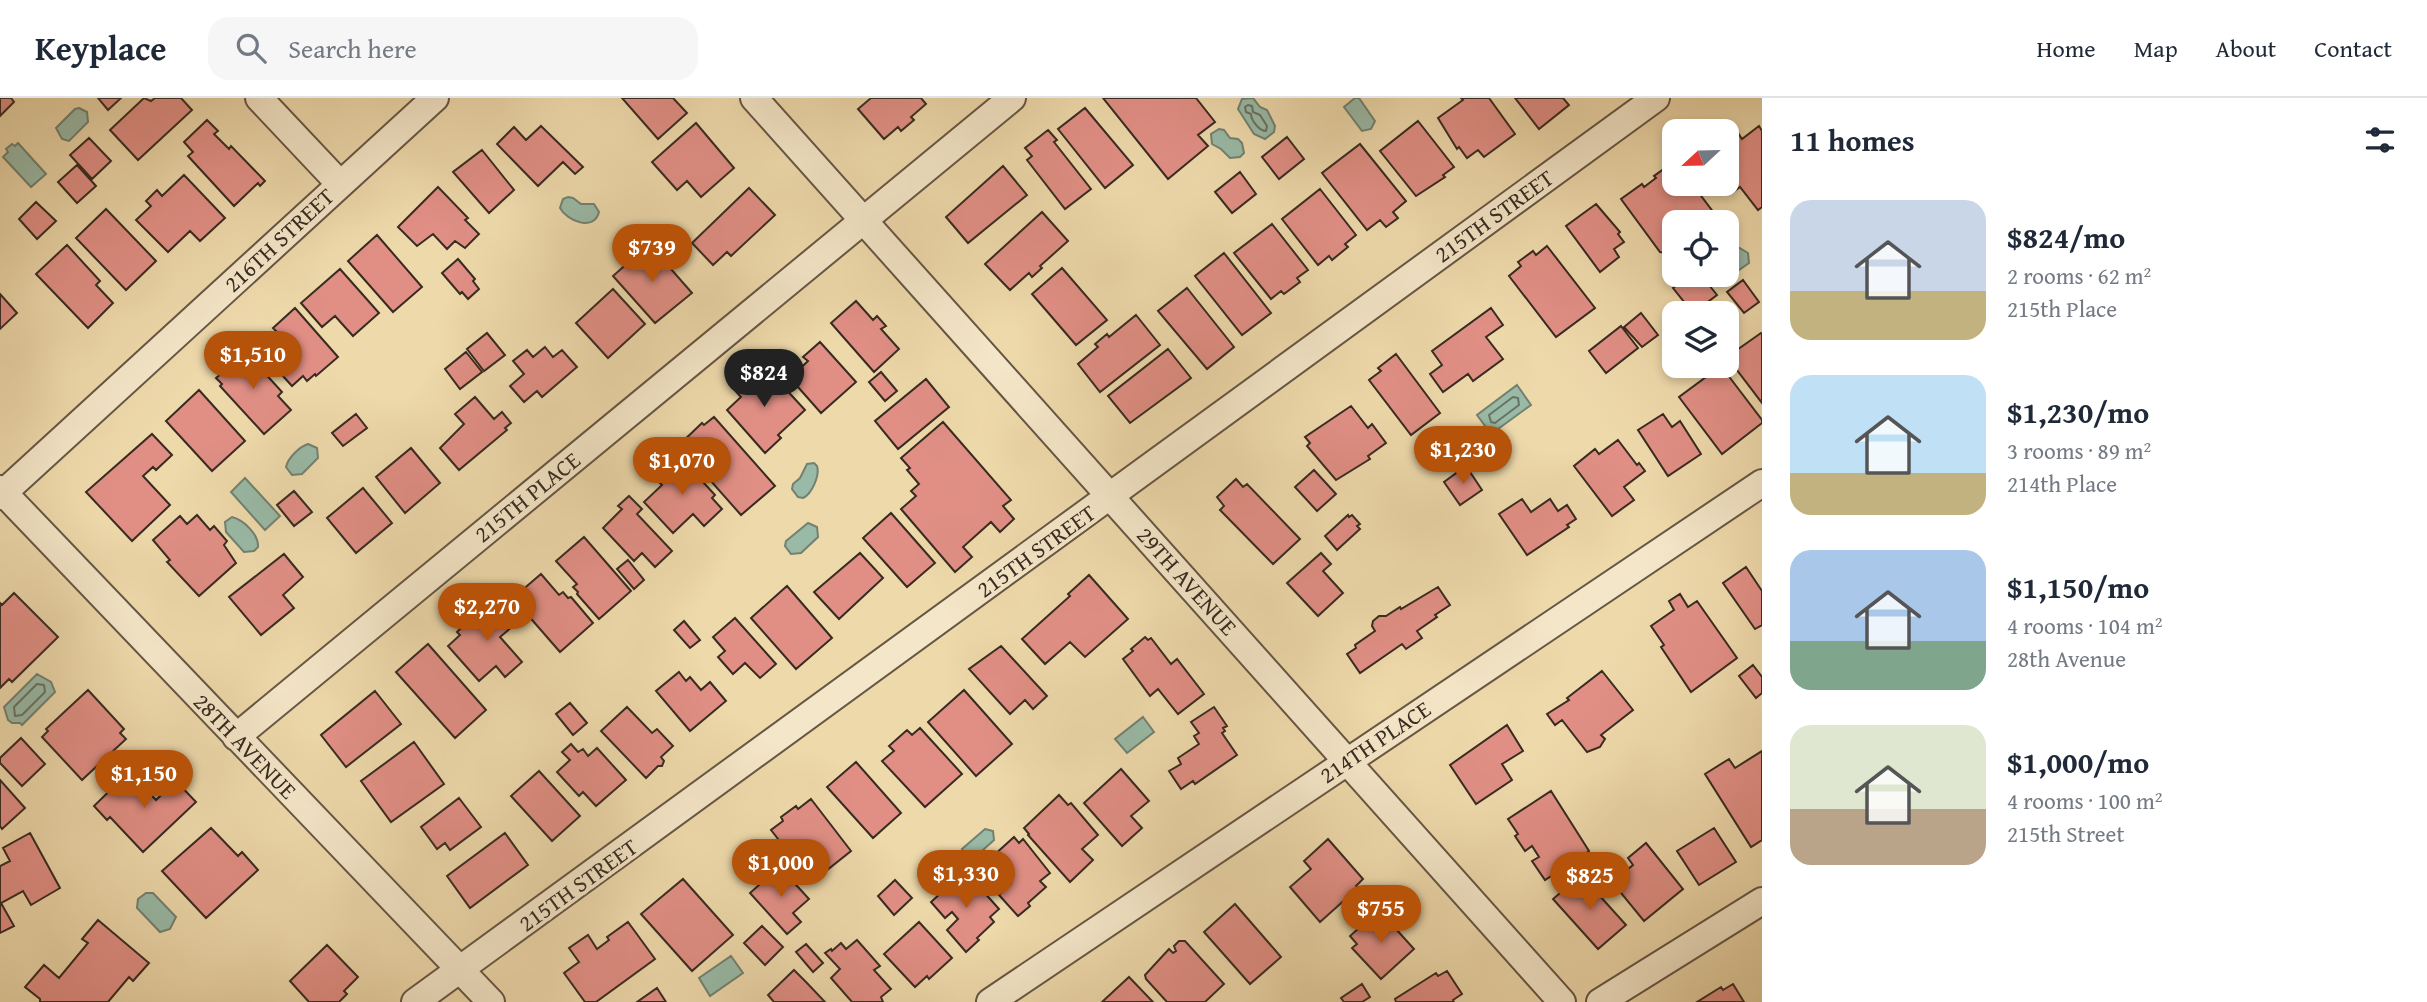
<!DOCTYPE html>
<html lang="en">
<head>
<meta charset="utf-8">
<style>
	:root { --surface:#fff; --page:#f6f6f7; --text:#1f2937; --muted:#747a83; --line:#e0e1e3; --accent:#b45309 }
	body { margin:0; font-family:"Gentium Book Plus",serif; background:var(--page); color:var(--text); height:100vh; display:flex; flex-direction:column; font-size:26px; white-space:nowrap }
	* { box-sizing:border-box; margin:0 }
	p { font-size:23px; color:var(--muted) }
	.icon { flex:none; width:38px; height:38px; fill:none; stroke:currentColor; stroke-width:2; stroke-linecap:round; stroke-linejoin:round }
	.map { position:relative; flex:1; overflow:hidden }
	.side { display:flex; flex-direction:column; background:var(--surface); width:665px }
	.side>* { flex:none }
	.needle { width:46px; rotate:248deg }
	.tools { position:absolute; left:1662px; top:21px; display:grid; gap:14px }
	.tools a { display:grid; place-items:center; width:77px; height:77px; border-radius:14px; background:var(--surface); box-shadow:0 4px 10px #0003; font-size:35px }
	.price { position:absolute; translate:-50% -60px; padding:0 16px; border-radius:24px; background:var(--accent); color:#fff; font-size:23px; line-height:46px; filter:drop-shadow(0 2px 4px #0008) }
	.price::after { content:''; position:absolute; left:50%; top:42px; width:21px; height:16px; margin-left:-10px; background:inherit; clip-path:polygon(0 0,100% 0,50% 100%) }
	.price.on { background:#222; color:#fff }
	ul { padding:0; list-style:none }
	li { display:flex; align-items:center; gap:21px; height:175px; padding:0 28px }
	li span { display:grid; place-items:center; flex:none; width:196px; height:140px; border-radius:21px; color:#555 }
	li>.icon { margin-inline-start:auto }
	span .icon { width:84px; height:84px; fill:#fffc; stroke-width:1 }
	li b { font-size:30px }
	h2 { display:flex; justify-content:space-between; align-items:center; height:84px; padding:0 28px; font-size:30px }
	header { display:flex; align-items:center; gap:42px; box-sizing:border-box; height:98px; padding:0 35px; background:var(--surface); border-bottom:2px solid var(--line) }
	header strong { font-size:33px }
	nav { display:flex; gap:38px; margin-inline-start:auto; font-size:24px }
	.search { width:490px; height:63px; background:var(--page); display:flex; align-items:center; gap:18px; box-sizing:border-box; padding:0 24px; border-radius:21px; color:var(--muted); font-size:26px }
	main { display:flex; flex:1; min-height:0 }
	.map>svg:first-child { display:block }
	.water { fill:#99baa7; stroke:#728171; stroke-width:2 }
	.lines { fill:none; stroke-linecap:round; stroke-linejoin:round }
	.shore { stroke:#687264; stroke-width:2 }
	.building { fill:#e18f85; stroke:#382b21; stroke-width:2 }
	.street-casing { stroke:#665644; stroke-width:30 }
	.street { stroke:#f4e6c8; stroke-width:26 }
	.labels { text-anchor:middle; stroke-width:7; stroke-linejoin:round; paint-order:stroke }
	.street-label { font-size:23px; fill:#382b21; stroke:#f4e6c8 }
</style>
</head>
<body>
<header>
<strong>Keyplace</strong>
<div class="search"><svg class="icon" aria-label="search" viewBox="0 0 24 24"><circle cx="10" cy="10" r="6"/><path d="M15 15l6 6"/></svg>Search here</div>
<nav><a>Home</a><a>Map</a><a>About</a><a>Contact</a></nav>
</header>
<main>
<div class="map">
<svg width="1762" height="904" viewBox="0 0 1762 904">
	<rect width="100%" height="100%" fill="#eed9ab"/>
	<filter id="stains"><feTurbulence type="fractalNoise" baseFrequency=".00286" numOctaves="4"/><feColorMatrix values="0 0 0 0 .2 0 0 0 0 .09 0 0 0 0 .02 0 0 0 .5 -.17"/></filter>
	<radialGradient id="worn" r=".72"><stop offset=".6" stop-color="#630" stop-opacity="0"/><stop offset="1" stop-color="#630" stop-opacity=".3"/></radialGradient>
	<path class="water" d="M1253,0L1260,9L1267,12L1275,28L1274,34L1265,41L1254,36L1238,11L1242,1Z
		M1355,0H1359L1375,23L1371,31L1362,33L1344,9Z
		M79,10L87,14L88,24L69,43L62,41L56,30L75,11Z
		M1219,31L1224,32L1230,40L1238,41L1242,45L1244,55L1240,59L1230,60L1221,51L1212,46L1211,36Z
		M18,45L46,76L31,89L3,59L8,54L6,51L12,46L15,48Z
		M568,99L573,100L581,106H594L599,114C594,134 567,123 560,110L563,101Z
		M1738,149L1748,155L1749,165L1719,186L1712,177H1727V157Z
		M1517,287L1531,307L1491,336L1477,317Z
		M308,346L317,350L318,360L302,376L292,377L286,369C288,360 299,349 308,346Z
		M814,365L817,368C820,377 812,396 803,400L798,399L792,391L793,386L800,380L807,366Z
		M245,380L280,418L265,432L231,394Z
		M232,419C244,422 259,437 258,449L254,453L244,454L226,434L225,424Z
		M808,425L817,429L818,439L801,455L791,456L785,448L786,443Z
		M37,576L51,584L55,594L22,627L20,625H12L8,622L4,609Z
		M1143,619L1154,634L1127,655L1115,641Z
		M985,731L993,733L994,742L972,762L968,761L962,751Z
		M146,795H153L176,819L170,831L160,834L137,810L138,801Z
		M731,858L743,875L710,898L699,880Z"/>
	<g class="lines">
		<path class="shore" d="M1248,7L1252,8L1253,14L1260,17L1267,28L1266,33C1259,33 1251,22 1251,16L1246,14L1245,9Z
			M1513,299L1518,300L1519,307L1495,325L1491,324L1489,317Z
			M37,586L44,587L45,594L22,617L15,618L14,609Z"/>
	</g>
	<path class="building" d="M0,0H11L14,4L0,18Z
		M98,0H121L108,12Z
		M144,0L151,3L155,0H181L192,12L138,62L110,32Z
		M622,0H673L687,15L658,41Z
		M871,0H921L926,6L911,19L914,22L901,33L898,29L884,41L858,11Z
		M1103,0H1196L1215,24L1198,37L1208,48L1168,81Z
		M1461,0H1489L1515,36L1484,59L1478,52L1467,60L1459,49L1457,51L1438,20L1463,2Z
		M1515,0H1563L1569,7L1539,31Z
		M1085,10L1133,67L1105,90L1058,31Z
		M207,22L218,33L214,36L229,51L231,48L265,83L260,88L258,85L234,108L188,58L193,54L184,44Z
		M1418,23L1454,69L1443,77L1445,79L1416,98L1380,53Z
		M696,25L734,70L701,99L687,83L677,92L652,64Z
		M541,28L583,69L575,76L563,64L538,88L497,46L514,29L526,42Z
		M1759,28L1762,33V109L1758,112L1740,89L1732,95L1725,86H1727V38L1736,32L1742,41Z
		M1048,32L1057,42L1054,44L1091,91L1065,111L1027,62L1032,58L1025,50Z
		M1287,39L1304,61L1279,81L1262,59Z
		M89,40L111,63L92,81L70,57Z
		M1360,46L1406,103L1393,114L1398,120L1386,129L1380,122L1367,132L1322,75Z
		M482,52L514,92L489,115L453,74Z
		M1675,63V86H1692L1714,115L1711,124H1675V150L1667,155L1660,154L1621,101L1642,86L1644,89L1656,80L1654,78Z
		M77,67L96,88L77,105L58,84Z
		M1003,68L1027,97L968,145L946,119Z
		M1240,74L1256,96L1232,115L1215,94Z
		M184,77L225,120L200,143L190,133L168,154L136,122L151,108L146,103L157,92L162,98Z
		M438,89L468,120L465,122L479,136L465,150L455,143L447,151L433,136L417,148L398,129Z
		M749,90L775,117L731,158L727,154L713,167L692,145Z
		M1320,91L1356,137L1345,146L1348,149L1332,162L1329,158L1318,167L1282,121Z
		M36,104L56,123L37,141L19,121Z
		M1596,106L1620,134L1618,136L1624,144L1614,151L1619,159L1600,174L1566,128Z
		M106,111L156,163L126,192L76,140Z
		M1042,114L1068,143L1040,168L1042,170L1032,179L1029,175L1010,192L985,166Z
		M1272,126L1308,172L1297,180L1300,184L1284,196L1281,193L1271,201L1234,155Z
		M377,137L422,189L393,214L348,163Z
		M649,146L692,195L655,225L613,178Z
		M67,147L100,183L96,187L113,205L88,230L36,176Z
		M1547,148L1595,210L1556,239L1509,178L1521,168L1518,164L1533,153L1536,157Z
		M1224,155L1271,215L1242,237L1195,178Z
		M458,161L475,181L473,183L479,191L468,201L462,194L460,196L442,175Z
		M1062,170L1107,222L1076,247L1032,196Z
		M340,171L379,215L353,238L335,218L322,229L301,205Z
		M1691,177H1701L1717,197L1693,215L1673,190Z
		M1743,182L1759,204L1744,215L1727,194Z
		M1187,190L1234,249L1207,271L1158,213Z
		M613,191L645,226L608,260L576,225Z
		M0,196L17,215L0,231Z
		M856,203L873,222L877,218L886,228L881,231L899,251L874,274L831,225Z
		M295,210L338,259L316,278L315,276L307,283L303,278L292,288L261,254L280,237L273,230Z
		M1491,210L1503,227L1486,239L1503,261L1473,283L1468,276L1443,294L1430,276L1442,267L1432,253Z
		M1641,215L1658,237L1642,249L1624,229Z
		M1136,217L1160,247L1100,294L1078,266L1098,249L1095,246L1107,236L1109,239Z
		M1621,228L1638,250L1606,275L1589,253Z
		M487,235L505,257L484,273L467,251Z
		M1761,235L1762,236V305L1727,259Z
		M820,244L856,284L821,315L790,280L808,263L803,259Z
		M241,249L282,294L278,298L291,312L264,336L220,288L222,286L216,280L233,266L228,261Z
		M545,249L553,259L562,252L577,269L542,299L537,293L524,304L510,288L524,276L513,263L527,252L533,259Z
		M1168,251L1191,280L1130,325L1108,298Z
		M466,254L482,274L460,291L445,271Z
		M1396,256L1440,315L1411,337L1369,282L1381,273L1378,270Z
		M1721,268L1762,322V325L1722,356L1679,299Z
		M769,273L805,312L778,337L781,340L765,355L727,312L741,299L732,289L748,275L756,285Z
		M881,274L897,293L885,303L869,284Z
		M926,281L949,309L898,351L875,323Z
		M199,292L245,343L212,373L166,323Z
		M475,299L494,321L502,314L511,325L505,330L507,332L459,372L440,350L464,326L455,316Z
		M1351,308L1368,330L1372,326L1386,345L1368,358L1370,361L1336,382L1307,348L1310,345L1305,339Z
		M356,316L367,330L343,348L332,335Z
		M1663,316L1672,329L1680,323L1701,356L1668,378L1638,332Z
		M714,319L775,388L741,417L679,347L702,325L704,327Z
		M943,324L1011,402L1003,408L1014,421L1000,434L991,424L963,449L972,459L955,474L901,411L916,398L911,393L919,386L907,372L910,370L901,360Z
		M152,336L172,357L156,372L153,369L143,378L170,407L132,443L86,394Z
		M1618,342L1637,367L1639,365L1645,373L1624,389L1634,402L1612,418L1574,368L1595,351L1599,356Z
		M411,350L440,385L405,415L376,379Z
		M680,359L715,397L712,400L722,411L704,428L693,416L673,435L644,404L662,387L656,381Z
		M1466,368L1482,392L1460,407L1444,384Z
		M1314,372L1336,396L1317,413L1295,389Z
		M1236,381L1243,389L1247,386L1300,441L1273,466L1220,412L1224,408L1217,399Z
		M363,390L392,425L356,455L327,420Z
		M294,393L312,414L294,428L277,407Z
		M629,398L642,411L637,416L672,453L655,469L642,455L634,463L603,430L622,411L618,408Z
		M1522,401L1531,414L1550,401L1558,413L1567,407L1576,421L1567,427L1569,429L1527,457L1499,416Z
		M891,415L935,465L907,489L863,440Z
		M197,417L210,432L214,428L227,443L224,447L236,465L199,498L167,464L170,462L153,442L180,418L187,426Z
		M1348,417L1349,419L1352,417L1360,426L1357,428L1360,431L1337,452L1325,438Z
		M584,439L631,493L599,521L577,496L578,494L573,489L577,486L556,463Z
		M860,455L883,480L839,521L814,494Z
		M1321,455L1331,466L1323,473L1343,495L1318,518L1287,485Z
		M284,456L303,479L283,497L294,510L261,537L229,499Z
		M628,462L644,482L634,491L617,471Z
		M1746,469L1762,493V527L1755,531L1723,485Z
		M541,476L559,497L563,494L568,500L571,499L593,525L560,554L513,500Z
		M1089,477L1128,521L1085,559L1070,544L1045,566L1022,541L1070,498L1068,496Z
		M787,488L832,540L796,571L751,520Z
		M1438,489L1450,507L1435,517L1437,519L1417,533L1422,540L1406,551L1402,546L1360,575L1347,556L1356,550L1355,547L1375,533L1372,528L1373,523L1379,518H1386L1400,509L1401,511Z
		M14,495L58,539L12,584L9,581L0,590V505L2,507Z
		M1680,496L1688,509L1697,503L1737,560L1691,594L1661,549L1664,547L1651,528L1674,512L1669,503Z
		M500,502L519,523L500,539L522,564L505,579L496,568L479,583L448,548L460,537L457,534L466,525L469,529Z
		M735,520L776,566L760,580L745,565L733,576L718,559L725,553L713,539Z
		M684,523L700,542L690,550L674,532Z
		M1145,539L1148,542L1151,540L1171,566L1177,561L1204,596L1178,616L1158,591L1150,598L1123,561L1133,553L1131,551Z
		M428,546L486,612L455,640L396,574Z
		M1001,548L1047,598L1033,611L1025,602L1010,616L969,571Z
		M1753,567L1762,579V595L1756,600L1739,578Z
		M1602,573L1633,612L1601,637L1605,641L1600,649L1587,654L1562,622L1555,627L1547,616L1569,602L1567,600Z
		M679,574L686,583L690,579L701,592L710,584L726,603L690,633L656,593Z
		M88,592L124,631L120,635L126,641L82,682L42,639L48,633L46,631Z
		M964,592L1012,646L976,678L928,624Z
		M375,593L401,626L346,669L321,637Z
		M570,605L587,625L573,637L556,616Z
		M627,609L652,635L657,631L673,648L661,659L664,663L662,668H658L646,680L601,633Z
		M1214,609L1227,628L1223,630L1225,633L1222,635L1237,657L1195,686L1193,683L1181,691L1169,673L1181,666L1178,660L1199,646L1194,638L1199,635L1191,624Z
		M1507,627L1523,653L1502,666L1512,682L1476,706L1450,667Z
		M920,630L962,676L925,709L882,663L894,653L889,648L907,632L912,637Z
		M21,640L45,666L22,688L0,665V660Z
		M414,644L444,686L391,724L361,683Z
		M571,646L578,654L583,651L588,658L597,650L626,682L596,708L583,694L579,698L557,674L570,662L562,654Z
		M1762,653V742L1751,749L1705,676L1729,661L1735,670Z
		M856,664L901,715L873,740L827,689Z
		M1121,671L1149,703L1131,718L1142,730L1122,748L1084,705Z
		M539,673L580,718L552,743L511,698Z
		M129,674L156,702L176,683L196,704L143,754L110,719L107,722L94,708Z
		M0,682L25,710L2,731L0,728Z
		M1551,693L1589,753L1545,782L1532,763L1539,759L1532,748L1525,753L1515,738L1518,736L1508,721Z
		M1059,697L1068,707L1071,705L1098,737L1082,751L1093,762L1070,784L1028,737L1029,736L1024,730Z
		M459,700L481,729L450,752L445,745L437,751L421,729Z
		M811,701L851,753L812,784L771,732L783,723L781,719L796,708L798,711Z
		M211,730L238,758L242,754L258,772L206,820L162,773Z
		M1714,730L1736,764L1699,787L1677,753Z
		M30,735L60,790L31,807L23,793L1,805L14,828L0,835V768L10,763L3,750Z
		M505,735L528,767L470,810L447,778Z
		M1014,739L1019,745L1023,741L1050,775L1040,783L1046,789L1028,805L1030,808L1018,818L999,797L1011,786L1005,779L997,785L982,768Z
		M1328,741L1363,781L1356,788L1358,790L1320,824L1290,789L1311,771L1304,763Z
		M1646,745L1683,791L1644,823L1612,784L1633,767L1628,760Z
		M778,770L785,779L787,777L809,801L793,815L801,824L787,836L750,795Z
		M965,773L999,811L990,819L994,824L977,840L979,842L966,854L947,832L958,821L952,814L945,820L931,804Z
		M1581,777L1626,827L1598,851L1553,801Z
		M683,781L733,837L692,873L641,816Z
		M895,782L912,800L894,817L878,798Z
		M1235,806L1281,859L1250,886L1204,834Z
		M1376,815L1383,823L1386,820L1414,851L1381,881L1352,850L1357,846L1350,838Z
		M98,822L149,865L133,883L129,879L108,904H40V901L25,889L44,867L59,880L88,845L82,841Z
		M628,824L655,861L596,904H585L564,875L579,864L569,850L588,837L597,851L609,842L607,839Z
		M919,824L952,860L929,881L927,878L915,889L884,856Z
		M762,828L783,849L765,867L744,845Z
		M857,842L880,868L874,872L891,891L881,899L883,904H852L831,880L840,871L825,855L831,851L832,853L841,845L846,851Z
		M1179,843H1185L1224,886L1205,904H1167L1146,881L1145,877L1169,851L1173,855L1176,853L1174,848Z
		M806,846L823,865L813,874L796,854Z
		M327,847L358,879L344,893L347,896L339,904H309L290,883Z
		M794,872L806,884L825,904H774L768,897Z
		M1447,873L1462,896L1453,902L1454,904H1396L1395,901L1436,875L1438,878Z
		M1129,879L1153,904H1102Z
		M1362,886L1370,899L1362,904H1344L1341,900Z
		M1733,886L1744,904H1697L1721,889L1723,892Z
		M657,890L666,904H637Z"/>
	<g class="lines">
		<g class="street-casing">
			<path id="street" d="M259,0L340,86
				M754,0L1562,904
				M0,391L491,904
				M0,398L435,0
				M236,639L1012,0
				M415,904L1656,0
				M990,904L1762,385
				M1600,904L1762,803"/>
		</g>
		<use href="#street" class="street"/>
	</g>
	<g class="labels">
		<g class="street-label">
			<text transform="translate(1494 118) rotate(-36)" y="8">215TH STREET</text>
			<text transform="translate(279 142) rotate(-43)" y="8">216TH STREET</text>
			<text transform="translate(527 399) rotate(-39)" y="8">215TH PLACE</text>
			<text transform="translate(1036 453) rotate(-36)" y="8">215TH STREET</text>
			<text transform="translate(1187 483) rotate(48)" y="8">29TH AVENUE</text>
			<text transform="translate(1375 644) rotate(-34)" y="8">214TH PLACE</text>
			<text transform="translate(245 648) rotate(46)" y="8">28TH AVENUE</text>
			<text transform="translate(578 787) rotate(-36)" y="8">215TH STREET</text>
		</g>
	</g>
	<rect width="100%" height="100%" filter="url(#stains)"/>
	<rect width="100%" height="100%" fill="url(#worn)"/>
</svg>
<div class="tools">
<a><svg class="needle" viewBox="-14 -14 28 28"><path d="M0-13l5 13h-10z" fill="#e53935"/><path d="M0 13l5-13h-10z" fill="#747a83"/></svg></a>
<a><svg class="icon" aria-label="locate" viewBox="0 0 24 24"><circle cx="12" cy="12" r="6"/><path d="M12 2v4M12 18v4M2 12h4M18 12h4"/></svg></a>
<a><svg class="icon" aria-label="layers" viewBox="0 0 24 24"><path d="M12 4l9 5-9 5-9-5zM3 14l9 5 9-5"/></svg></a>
</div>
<b class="price" style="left:652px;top:186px">$739</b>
<b class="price" style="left:253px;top:293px">$1,510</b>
<b class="price on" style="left:764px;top:311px">$824</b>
<b class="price" style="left:1463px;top:388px">$1,230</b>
<b class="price" style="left:682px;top:399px">$1,070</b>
<b class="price" style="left:487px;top:545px">$2,270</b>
<b class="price" style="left:144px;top:712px">$1,150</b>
<b class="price" style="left:781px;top:801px">$1,000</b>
<b class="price" style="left:966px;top:812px">$1,330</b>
<b class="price" style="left:1590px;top:814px">$825</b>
<b class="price" style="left:1381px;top:847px">$755</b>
</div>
<section class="side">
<h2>11 homes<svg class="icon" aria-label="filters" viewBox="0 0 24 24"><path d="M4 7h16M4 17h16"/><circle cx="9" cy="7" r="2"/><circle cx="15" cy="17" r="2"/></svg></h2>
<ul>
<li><span style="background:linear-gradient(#c9d6e8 65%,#c2b280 0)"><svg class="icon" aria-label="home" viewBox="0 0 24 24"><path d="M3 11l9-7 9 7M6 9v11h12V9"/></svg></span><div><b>$824/mo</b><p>2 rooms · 62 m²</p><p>215th Place</p></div></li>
<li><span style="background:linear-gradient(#bfe0f5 70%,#c2b280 0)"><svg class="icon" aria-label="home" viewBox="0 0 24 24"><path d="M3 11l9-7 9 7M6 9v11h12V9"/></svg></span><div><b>$1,230/mo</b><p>3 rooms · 89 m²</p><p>214th Place</p></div></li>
<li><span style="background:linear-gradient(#a9c7e8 65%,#7fa58c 0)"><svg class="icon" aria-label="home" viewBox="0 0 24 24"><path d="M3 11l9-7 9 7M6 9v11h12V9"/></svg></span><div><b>$1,150/mo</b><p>4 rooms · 104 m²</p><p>28th Avenue</p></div></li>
<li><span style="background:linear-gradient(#dfe7d0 60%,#b9a48a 0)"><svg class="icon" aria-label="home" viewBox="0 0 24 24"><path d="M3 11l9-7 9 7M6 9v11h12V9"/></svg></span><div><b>$1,000/mo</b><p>4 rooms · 100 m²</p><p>215th Street</p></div></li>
</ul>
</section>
</main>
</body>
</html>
